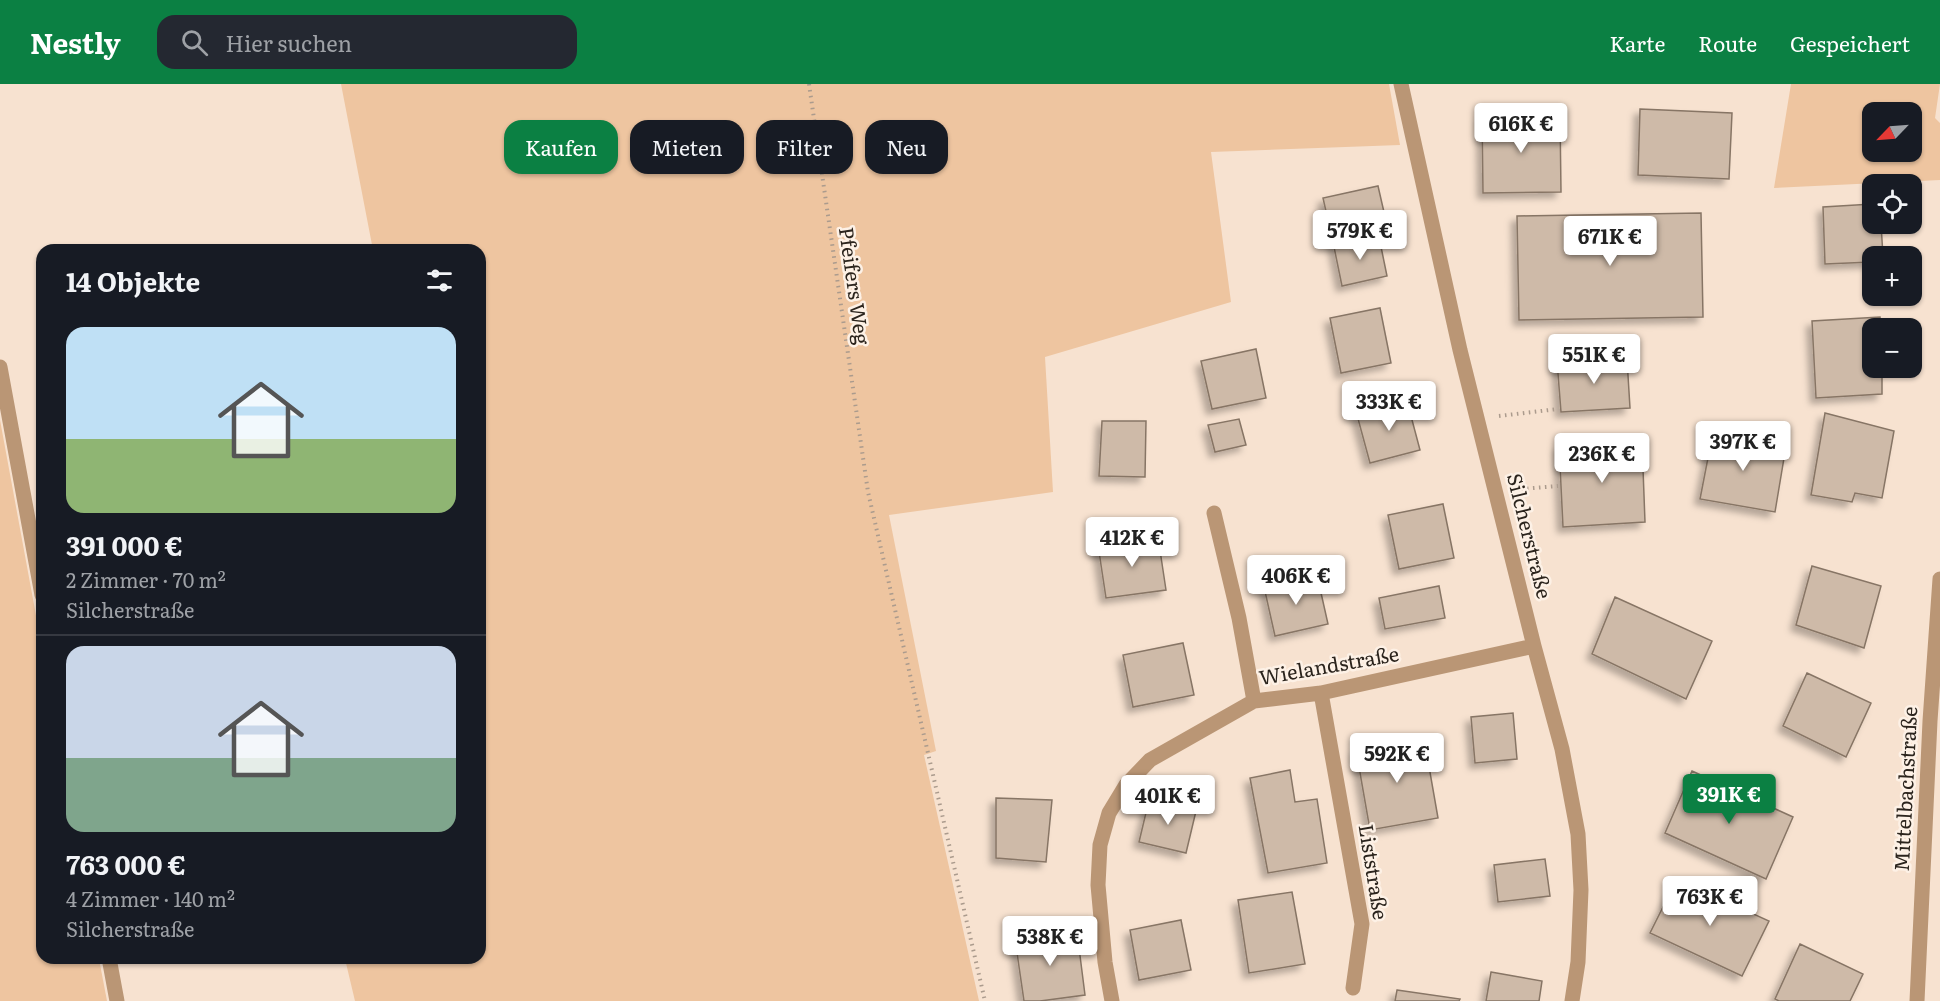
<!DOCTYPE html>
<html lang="de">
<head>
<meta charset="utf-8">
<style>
	:root { --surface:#171b24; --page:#242831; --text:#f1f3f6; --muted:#9ea1a6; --line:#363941; --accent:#0b8043 }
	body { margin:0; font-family:Literata,serif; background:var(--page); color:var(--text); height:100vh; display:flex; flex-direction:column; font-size:22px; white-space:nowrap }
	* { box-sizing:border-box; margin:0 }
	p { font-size:20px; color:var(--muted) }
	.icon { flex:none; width:33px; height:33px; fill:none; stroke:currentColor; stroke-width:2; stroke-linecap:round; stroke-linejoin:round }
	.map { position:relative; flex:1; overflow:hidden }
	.side { position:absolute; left:36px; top:160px; width:450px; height:720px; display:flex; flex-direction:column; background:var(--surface); border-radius:18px; box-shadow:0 2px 4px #0004 }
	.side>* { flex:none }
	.guide { position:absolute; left:504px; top:36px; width:570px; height:54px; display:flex; gap:12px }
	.needle { width:39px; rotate:245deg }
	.controls { position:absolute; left:1862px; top:18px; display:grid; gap:12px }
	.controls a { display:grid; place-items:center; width:60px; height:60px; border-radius:12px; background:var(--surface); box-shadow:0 2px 4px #0004; font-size:30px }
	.price { position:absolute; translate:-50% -51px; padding:0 14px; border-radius:6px; background:#fff; color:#222; font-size:20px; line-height:39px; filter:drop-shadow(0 2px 3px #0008) }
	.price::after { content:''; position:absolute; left:50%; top:36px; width:18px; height:14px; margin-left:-9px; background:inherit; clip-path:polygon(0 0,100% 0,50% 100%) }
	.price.on { background:var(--accent); color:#fff }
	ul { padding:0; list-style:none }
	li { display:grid; align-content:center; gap:12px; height:318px; padding:0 30px }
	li+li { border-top:2px solid var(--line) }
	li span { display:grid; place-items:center; height:186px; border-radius:18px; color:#555 }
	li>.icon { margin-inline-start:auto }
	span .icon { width:108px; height:108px; fill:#fffc; stroke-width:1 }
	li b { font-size:26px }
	h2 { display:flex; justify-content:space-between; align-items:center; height:72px; padding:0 30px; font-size:26px }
	.tag { padding:0 21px; border-radius:18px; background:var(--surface); box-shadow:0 2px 4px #0004; font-size:21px; line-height:54px }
	.tag.on { background:var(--accent); color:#fff }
	header { display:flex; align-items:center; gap:36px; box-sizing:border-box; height:84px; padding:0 30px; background:var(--accent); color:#fff }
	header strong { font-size:28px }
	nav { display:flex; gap:33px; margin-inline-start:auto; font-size:21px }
	.search { width:420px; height:54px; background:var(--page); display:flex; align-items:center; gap:15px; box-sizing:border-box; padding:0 21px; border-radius:18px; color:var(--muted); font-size:22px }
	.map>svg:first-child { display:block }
	.green { fill:#eec5a0; fill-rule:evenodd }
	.building { fill:#cebaa8; stroke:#877565; stroke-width:1.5; filter:url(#shadow) }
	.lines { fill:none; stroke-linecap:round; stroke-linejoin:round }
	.path { stroke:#ab9b8d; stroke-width:4; stroke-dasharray:1.5 4.5; stroke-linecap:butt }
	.street { stroke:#ba9675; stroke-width:15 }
	.labels { text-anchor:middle; stroke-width:5; stroke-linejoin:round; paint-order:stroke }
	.street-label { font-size:20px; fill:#2b241d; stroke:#fdf1e6 }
</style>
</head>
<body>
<header>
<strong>Nestly</strong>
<div class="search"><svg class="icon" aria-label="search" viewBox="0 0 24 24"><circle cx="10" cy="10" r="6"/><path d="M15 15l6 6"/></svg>Hier suchen</div>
<nav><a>Karte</a><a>Route</a><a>Gespeichert</a></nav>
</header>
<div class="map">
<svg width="1940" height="917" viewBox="0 0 1940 917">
	<defs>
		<filter id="shadow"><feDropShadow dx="-5.5" dy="5.5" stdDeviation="3" flood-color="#0004"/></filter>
	</defs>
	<rect width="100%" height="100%" fill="#f7e2d0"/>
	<path class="green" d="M341,0H1389L1400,61L1211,68L1231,218L1045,273L1053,408L889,431L936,667L924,671L979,917H355L345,875L480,874V166H373Z
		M1791,0H1940L1935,34L1940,39V96L1774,104ZM1872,28H1911V68H1872Z
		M0,336L42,564V874L99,875L107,917H0Z"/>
	<path class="building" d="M1640,25L1732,29L1729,95L1638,91Z
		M1482,32H1560L1561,108L1483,109Z
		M1378,102L1389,150L1334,163L1323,114Z
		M1872,120V140H1881L1883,172H1872V178L1825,180L1823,123Z
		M1701,129L1703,233L1519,236L1517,132Z
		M1379,153L1387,192L1342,202L1334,163Z
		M1380,224L1391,279L1341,289L1330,234Z
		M1880,233L1881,244H1872V284H1882V310L1816,314L1812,237Z
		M1256,265L1266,314L1212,325L1201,277Z
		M1627,275L1630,324L1561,328L1557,277Z
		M1407,317L1420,366L1370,379L1357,331Z
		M1825,329L1894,347L1882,414L1855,409L1852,418L1811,411Z
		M1239,335L1246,361L1215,368L1208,341Z
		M1102,337H1146L1145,393L1099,392Z
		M1713,348L1786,362L1775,428L1700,415Z
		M1642,358L1645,438L1563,443L1559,361Z
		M1443,420L1454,474L1399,485L1388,431Z
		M1158,453L1166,506L1106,514L1098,461Z
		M1812,482L1881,502L1864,564L1796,541Z
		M1317,491L1328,540L1275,552L1264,503Z
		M1439,502L1445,534L1385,545L1379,514Z
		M1615,513L1712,557L1686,615L1592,570Z
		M1183,559L1194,611L1133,623L1123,571Z
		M1807,589L1871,619L1846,673L1783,642Z
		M1513,629L1517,675L1475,679L1471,633Z
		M1424,654L1438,734L1370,746L1356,666Z
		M1290,686L1295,718L1317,715L1327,779L1268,789L1250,694Z
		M1692,687L1793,733L1766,795L1665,749Z
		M996,714L1052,716L1046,778L996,774Z
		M1149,716L1196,727L1186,769L1139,758Z
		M1545,775L1550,812L1498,818L1494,781Z
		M1677,795L1769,837L1742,892L1650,849Z
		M1292,808L1305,880L1249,889L1238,816Z
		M1181,836L1191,886L1139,896L1130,846Z
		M1077,848L1085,911L1040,917H1024L1015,855Z
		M1800,860L1863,890L1850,917H1779L1775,915Z
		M1491,888L1542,897L1539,917H1486Z
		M1397,906L1460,915L1459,917H1395Z"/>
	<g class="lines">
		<path class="path" d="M809,0L868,408L985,917
			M1499,332L1558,325
			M1521,405L1558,402"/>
		<path class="street" d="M1401,0L1460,266L1534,562L1562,665L1578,750L1581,806L1578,878L1572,917
			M0,283L42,511
			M1214,429L1239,534L1254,617
			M1321,609L1362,840L1353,904
			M109,874L117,917
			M1112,917L1105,878L1098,801L1100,761L1109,729L1126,701L1150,676L1254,617L1321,609L1534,562
			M1917,917L1930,637L1940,495"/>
	</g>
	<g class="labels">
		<g class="street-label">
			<text transform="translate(854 202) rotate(82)" y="7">Pfeifers Weg</text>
			<text transform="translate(1529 452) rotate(76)" y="7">Silcherstraße</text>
			<text transform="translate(1329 582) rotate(-10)" y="7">Wielandstraße</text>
			<text transform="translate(1906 705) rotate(-87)" y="7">Mittelbachstraße</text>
			<text transform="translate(1373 788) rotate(81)" y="7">Liststraße</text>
		</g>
	</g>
</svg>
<div class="controls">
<a><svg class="needle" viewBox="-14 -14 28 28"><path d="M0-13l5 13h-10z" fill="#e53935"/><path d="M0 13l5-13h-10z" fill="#9ea1a6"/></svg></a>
<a><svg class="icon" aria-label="locate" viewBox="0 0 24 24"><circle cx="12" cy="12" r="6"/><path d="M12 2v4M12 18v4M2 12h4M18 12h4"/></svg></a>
<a>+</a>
<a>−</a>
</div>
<b class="price" style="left:1521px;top:70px">616K €</b>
<b class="price" style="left:1360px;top:177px">579K €</b>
<b class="price" style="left:1610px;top:183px">671K €</b>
<b class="price" style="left:1594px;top:301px">551K €</b>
<b class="price" style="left:1389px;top:348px">333K €</b>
<b class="price" style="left:1743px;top:388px">397K €</b>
<b class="price" style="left:1602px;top:400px">236K €</b>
<b class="price" style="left:1132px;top:484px">412K €</b>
<b class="price" style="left:1296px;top:522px">406K €</b>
<b class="price" style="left:1397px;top:700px">592K €</b>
<b class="price on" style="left:1729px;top:741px">391K €</b>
<b class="price" style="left:1168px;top:742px">401K €</b>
<b class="price" style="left:1710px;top:843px">763K €</b>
<b class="price" style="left:1050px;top:883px">538K €</b>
<div class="guide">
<a class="tag on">Kaufen</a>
<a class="tag">Mieten</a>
<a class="tag">Filter</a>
<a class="tag">Neu</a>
</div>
<section class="side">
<h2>14 Objekte<svg class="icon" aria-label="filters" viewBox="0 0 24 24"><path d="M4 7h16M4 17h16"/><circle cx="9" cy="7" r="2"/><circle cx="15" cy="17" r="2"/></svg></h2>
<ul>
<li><span style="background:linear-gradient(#bfe0f5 60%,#8fb573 0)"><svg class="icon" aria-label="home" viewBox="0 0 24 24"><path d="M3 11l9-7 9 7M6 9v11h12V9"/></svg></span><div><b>391 000 €</b><p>2 Zimmer · 70 m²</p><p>Silcherstraße</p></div></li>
<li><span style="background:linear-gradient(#c9d6e8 60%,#7fa58c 0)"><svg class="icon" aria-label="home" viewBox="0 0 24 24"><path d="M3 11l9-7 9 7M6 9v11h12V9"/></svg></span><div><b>763 000 €</b><p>4 Zimmer · 140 m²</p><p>Silcherstraße</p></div></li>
</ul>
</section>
</div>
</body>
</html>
